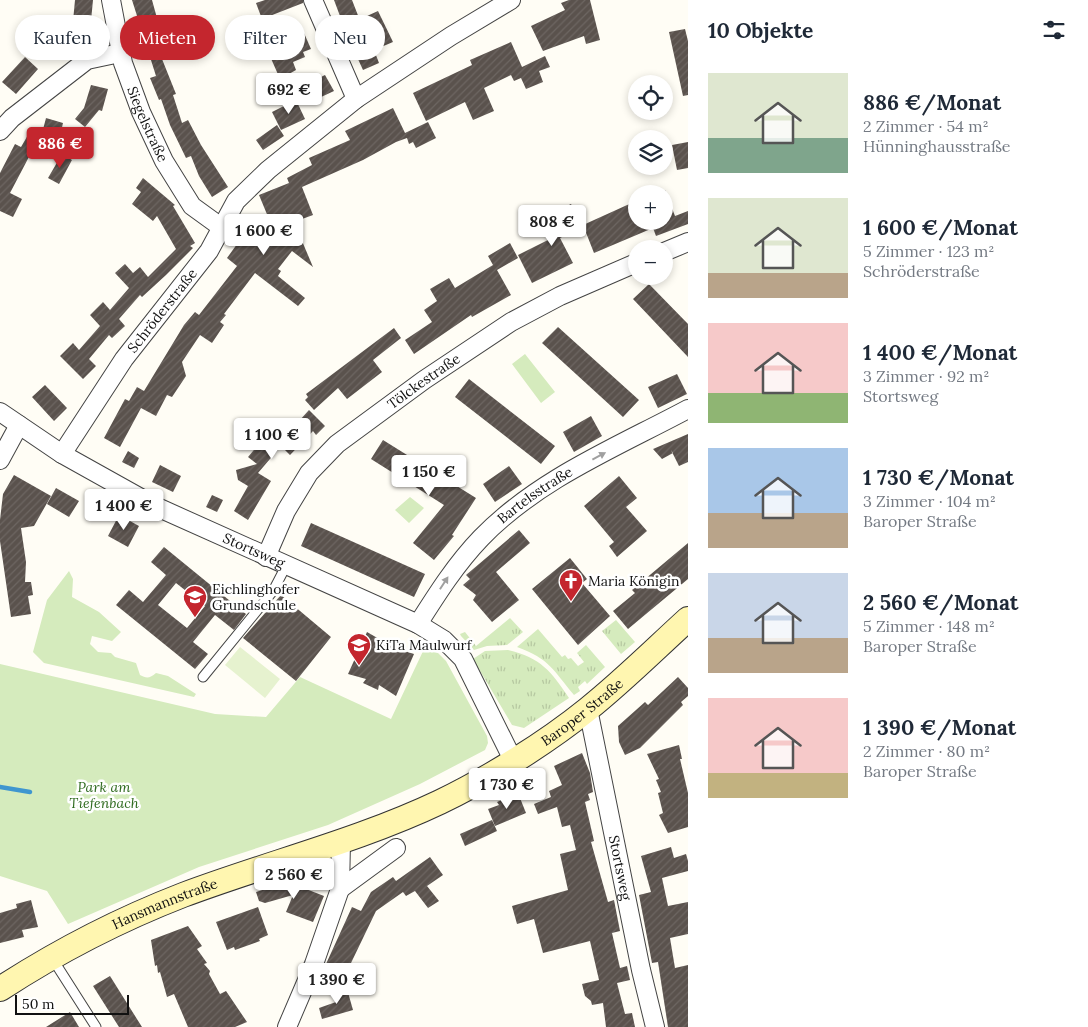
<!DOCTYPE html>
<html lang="de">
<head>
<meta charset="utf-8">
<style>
	:root { --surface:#fff; --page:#f2f2f3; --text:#1f2937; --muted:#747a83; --accent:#c4262e }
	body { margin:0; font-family:Lora,serif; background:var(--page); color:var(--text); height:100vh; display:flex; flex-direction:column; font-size:19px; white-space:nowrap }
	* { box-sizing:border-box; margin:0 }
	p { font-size:16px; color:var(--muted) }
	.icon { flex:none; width:28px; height:28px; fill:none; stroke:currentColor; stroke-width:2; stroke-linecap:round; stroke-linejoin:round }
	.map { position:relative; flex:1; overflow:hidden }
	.sheet { display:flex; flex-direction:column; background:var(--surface); width:400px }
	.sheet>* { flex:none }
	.top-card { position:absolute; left:15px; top:15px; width:475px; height:45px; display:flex; gap:10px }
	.controls { position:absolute; left:628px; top:75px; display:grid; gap:10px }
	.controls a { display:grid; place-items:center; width:45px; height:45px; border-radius:50%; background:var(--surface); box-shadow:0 2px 8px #0003; font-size:25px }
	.scale { position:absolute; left:15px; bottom:12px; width:114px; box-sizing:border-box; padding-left:5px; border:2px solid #111; border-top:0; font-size:14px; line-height:18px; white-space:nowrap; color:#111; -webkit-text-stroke:4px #fff; paint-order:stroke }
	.price { position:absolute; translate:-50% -42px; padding:0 11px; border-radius:5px; background:#fff; color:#222; font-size:16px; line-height:32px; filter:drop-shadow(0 1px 2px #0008) }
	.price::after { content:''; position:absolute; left:50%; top:30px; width:15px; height:11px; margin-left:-8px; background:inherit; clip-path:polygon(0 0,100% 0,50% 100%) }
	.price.selected { background:var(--accent); color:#fff }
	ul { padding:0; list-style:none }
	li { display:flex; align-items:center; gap:15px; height:125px; padding:0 20px }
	li span { display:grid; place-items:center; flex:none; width:140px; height:100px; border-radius:0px; color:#555 }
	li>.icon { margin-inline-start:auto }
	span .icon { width:60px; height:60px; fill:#fffc; stroke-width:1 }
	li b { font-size:21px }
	h2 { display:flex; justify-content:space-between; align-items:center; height:60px; padding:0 20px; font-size:21px }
	.tag { padding:0 18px; border-radius:22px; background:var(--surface); box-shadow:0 2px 8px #0003; font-size:18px; line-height:45px }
	.tag.selected { background:var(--accent); color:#fff }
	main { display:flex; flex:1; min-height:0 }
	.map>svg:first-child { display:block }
	.grass { fill:url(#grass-tufts) }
	.park { fill:#d5ebbd }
	.pitch { fill:#e6f2cf }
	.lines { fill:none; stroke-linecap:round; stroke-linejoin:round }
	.stream { stroke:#3f96cf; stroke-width:4.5 }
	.building { fill:url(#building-hatch); fill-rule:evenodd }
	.service-casing { stroke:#444; stroke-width:11 }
	.minor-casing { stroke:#444; stroke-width:20 }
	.secondary-casing { stroke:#333; stroke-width:26 }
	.service { stroke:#fff; stroke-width:9 }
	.minor { stroke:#fff; stroke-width:18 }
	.secondary { stroke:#fff6b0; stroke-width:24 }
	.oneway { fill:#a0a0a0 }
	.labels { text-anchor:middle; stroke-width:5; stroke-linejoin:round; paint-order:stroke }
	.street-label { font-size:14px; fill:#111; stroke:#fff }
	.poi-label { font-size:14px; fill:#111; stroke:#fff; text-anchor:start }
	.park-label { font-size:14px; font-style:italic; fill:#2f6b1f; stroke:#fff }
</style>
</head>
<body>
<main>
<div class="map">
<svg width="688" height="1027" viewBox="0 0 688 1027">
	<defs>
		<pattern id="grass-tufts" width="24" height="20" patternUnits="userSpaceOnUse" patternTransform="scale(1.25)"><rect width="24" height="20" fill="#d5ebbd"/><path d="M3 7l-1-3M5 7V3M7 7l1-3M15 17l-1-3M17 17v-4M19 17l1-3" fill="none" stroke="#b6c8a1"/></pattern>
		<pattern id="building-hatch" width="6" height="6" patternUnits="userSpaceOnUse" patternTransform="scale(1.25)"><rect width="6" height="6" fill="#5a524d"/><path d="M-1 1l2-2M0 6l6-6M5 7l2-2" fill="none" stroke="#6d6662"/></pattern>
	</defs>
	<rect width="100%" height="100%" fill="#fffdf5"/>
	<path class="grass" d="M510,618L523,632L507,645L487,646L474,650L461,636L460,634L465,632L476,646Z
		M616,620L635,642L621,654L602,631Z
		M538,629L562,657L565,655L568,659L571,658L578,666L584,662L577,653L586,645L605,667L587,684L585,681L578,687L580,691L574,695C553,670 550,659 517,647Z
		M508,650C541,658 551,671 569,698L524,728L512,725L473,659L485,651Z"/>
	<path class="park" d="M525,354L555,392L541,403L512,364Z
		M410,497L424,508L409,523L395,510Z
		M69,571L73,579L72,597L99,612L121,632L112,641L92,636L90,644L98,652L111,653L115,657L136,663L140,675C147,679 150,678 156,673L168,676L196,694L194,697L44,663L33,652L47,600Z
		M425,647L438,653L446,661L487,736L488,743L485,750L420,784L328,825L199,867L68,924L47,891L0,876V664L215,714L266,717L300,677L391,719Z"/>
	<path class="pitch" d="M240,647L280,679L265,698L225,665Z"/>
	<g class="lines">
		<path class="stream" d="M0,787L30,792"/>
	</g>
	<path class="building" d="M75,0H93L89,42L72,41L71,52L49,50L51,30L72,32Z
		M132,0H152L160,29L166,27L175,55L162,59L176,94L173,95L182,123L188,120L201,145L228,187L212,197L199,176L191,156L186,158L170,125L161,99L159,100L150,78L156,76Z
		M265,0H303V3L262,19L256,3Z
		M334,0H352L359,18L343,24Z
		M569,0H590L600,40L586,44L584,36L543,51L531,26L565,10L561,3Z
		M378,11L393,42L374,50L379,63L363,70L352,46L375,37L367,16Z
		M269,18L280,43L304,33L311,49L303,52L305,57L293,62L296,70L280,79L266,47L257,50L247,27Z
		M685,29L688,41V95L683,96L669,32Z
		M511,42L522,67L545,56L550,67L539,71L543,82L526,89L521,78L514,81L511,75L484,88L494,111L473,120L465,102L426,121L413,93L472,65L470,60Z
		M25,57L38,69L16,94L2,82Z
		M325,75L334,91L304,105L296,89Z
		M91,85L108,89L102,111L99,110L85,127L75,119L84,108Z
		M296,100L305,119L281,130L272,112Z
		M393,108L405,133L428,122L436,138L416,148L413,142L409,144L407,138L396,142L363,160L302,187L313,215L294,222L313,267L292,251L278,269L281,271L278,276L305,298L298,306L255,273L224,314L226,315L220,322L224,325L212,343L200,335L182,362L186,376L172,397L167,395L156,416L141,408L120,447L104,438L125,399L129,401L137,387L144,391L184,325L195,312L199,315L237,266L227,258L240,240L236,231L240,229L241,222L271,224L259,195L289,183L287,178L312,165L309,158L350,140L345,131Z
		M46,118L63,123L58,145L40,141Z
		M277,125L284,136L263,150L256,140Z
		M28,135L40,142L33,154L31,153L10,193L22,199L13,217L0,211V173L15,144L21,147Z
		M688,142V168L677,170L672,145Z
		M62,154L72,160L59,184L48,178Z
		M143,178L175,205L173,206L195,243L190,246L193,248L166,275L142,297L140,295L119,319L125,326L112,338L109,335L89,359L96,366L83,379L60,356L73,343L79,350L100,326L90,315L103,302L110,310L129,288L115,273L125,264L133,273L140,267L148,277L176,249L157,216L153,221L132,204L141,192L136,188Z
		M665,190L675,216L688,211V224L656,236L653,228L594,253L583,225L636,201V221H664Z
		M571,204L582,227L560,238L573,263L532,283L518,255L558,235L548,215Z
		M510,243L518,258L497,270L511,295L472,317L471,315L414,354L405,340L432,322L424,310L437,301L430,289L449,278L455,288L493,265L488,256Z
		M649,284L688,324V357L633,299Z
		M558,327L639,400L623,417L542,343Z
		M394,328L401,338L373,360L382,372L347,399L338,388L314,410L305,400L308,397L306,394Z
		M677,374L687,394L658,408L648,387Z
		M469,379L555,446L541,464L455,397Z
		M45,385L67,408L54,421L32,397Z
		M309,410L325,426L316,435L313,431L290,455L281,446L258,473L271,481L248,520L234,511L248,486L238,480L236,470L257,464L248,457L265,437L267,439L278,427L281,430L284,427L289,432Z
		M591,416L602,436L574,452L563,432Z
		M688,434V462L679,466L671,450L673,453L662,459L653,449Z
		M383,440L476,498L452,535L454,536L434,560L413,543L444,505L371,459Z
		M128,451L139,458L134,468L122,462Z
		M160,465L181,476L173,492L152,482Z
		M509,466L522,484L495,502L483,484Z
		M14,475L51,496L34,526L21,528L26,562L25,582H31L33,595L28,596L31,614L11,617L0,541V520L3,494Z
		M619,476L637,498L626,507L647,531L617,557L609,546L614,542L584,506Z
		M56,488L79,501L69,517L47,504Z
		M212,495L223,500L217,512L206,507Z
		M119,515L139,526L128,547L108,536Z
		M311,523L425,574L414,597L301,546Z
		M519,530L530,543L496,572L519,600L492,622L473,600L476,595L463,585L470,579L466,575Z
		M688,543V579L628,629L613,611L635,593L632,590Z
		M164,547L246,614L234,630L215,615L193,642L208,654L195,669L116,605L129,590L143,602L166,575L151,562ZM176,583L205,606L187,628L158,605Z
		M570,558L587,579L582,583L610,616L578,645L532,589Z
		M281,595L331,637L296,681L243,638Z
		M367,632L393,647L414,654L396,696L379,685L378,690L363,683L366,679L348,674Z
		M678,677L688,688V696L681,702L683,705L640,748L625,755L619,742L618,726L645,702L648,705Z
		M679,745L682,759H680L688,793V827L668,833L659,815L663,813L658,793L661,792L656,780L659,779L647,754Z
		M582,753L590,773L593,792L588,794L590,800L585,802L594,841L591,842L608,902L614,900L620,931L612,933L620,968L627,966L630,980L617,983L625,1014L632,1013L635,1027H606L603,1003L592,1005L591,1001L585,996L582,984L599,980L590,941L543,953L534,919L517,924L512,906L568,890L560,854L576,850L570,825L562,827L557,807L538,814L534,804L551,797L549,791L562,785L554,766Z
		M518,793L526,813L495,826L488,809L499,805L497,802Z
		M492,820L497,831L465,846L460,834Z
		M671,847L674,858L686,854L688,861V871L662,878L668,906L688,902V934L670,938L675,968L688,965V1027H668L658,962L652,963L639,895L651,892L641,856Z
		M430,857L443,875L427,886L439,901L428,908L415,891L406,896L403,892L376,911L351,963L365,970L360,981L326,964L352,907L361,911L371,892L393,877L396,881Z
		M288,882L324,896L313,922L286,912L293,895L265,903L259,901L256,892Z
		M31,900L38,927L22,930L24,937L0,943V913L17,908L16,904Z
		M258,907L268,935L259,939L260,941L235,950L234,947L227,950L216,922Z
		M188,926L202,946L197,949L207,963L204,964L210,971L209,974L220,994L226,991L247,1022L235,1027H188L174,994L167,997L160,972L158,973L157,965L155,966L151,940Z
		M110,976L120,992L142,1027H119L93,986Z
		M347,989L353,1010L322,1019L319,1008L336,1002L333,994Z
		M70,1012L79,1027H46Z"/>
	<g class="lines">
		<g class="service-casing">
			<path id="service" d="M203,677L273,591L286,566
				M52,958L96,1027"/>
		</g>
		<g class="minor-casing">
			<g id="minor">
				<path id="s1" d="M111,0L123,63L141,112L164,161L192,206L221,227"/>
				<path d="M313,0L356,99"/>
				<path d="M0,131L12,118L87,60L120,53"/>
				<path d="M664,252L688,242"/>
				<path id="s2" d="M0,412L62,454L157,507L418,624L444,640L463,659L513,760"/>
				<path id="s3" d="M62,454L124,359L209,251L236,201L268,170L356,99L451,36L511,0"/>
				<path d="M0,460L19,425"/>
				<path id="s4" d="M266,557L286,511L309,473L337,444L424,380L511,322L560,296L636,263"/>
				<path id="s5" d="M418,624C437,594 456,564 481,538C538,479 617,447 688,409"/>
				<path id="s6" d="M588,709L641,970L655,1027"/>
				<path d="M340,889L396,848"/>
				<path d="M287,1027L314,964L340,889L341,842"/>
			</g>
		</g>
		<g class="secondary-casing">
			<g id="secondary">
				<path id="s7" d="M0,989C60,950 116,921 183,895C268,863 358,841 440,802C488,779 546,743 588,709C623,681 655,649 688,619"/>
			</g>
		</g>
		<use href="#service" class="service"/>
		<use href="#minor" class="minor"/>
		<use href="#secondary" class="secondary"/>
	</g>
	<defs><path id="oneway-solid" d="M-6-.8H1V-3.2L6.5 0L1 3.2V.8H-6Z" transform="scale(1.25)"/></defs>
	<g class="oneway">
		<use href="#oneway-solid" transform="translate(599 456) rotate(-28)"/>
		<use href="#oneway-solid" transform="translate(444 583) rotate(-57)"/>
	</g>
	<defs>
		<g id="church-pin" transform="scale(1.25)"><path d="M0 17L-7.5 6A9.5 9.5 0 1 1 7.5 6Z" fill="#c4262e" stroke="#fff"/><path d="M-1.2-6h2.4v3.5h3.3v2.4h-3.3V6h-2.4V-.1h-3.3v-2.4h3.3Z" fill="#fff"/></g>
		<g id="school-pin" transform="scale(1.25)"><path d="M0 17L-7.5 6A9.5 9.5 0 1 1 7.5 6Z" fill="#c4262e" stroke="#fff"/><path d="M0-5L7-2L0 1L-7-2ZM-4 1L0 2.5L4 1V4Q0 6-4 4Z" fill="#fff"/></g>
	</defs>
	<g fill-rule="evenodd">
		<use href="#church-pin" x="571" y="581"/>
		<use href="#school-pin" x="195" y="597"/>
		<use href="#school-pin" x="359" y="645"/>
	</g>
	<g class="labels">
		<g class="street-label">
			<text dy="5" stroke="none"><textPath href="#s1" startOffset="130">Siegelstraße</textPath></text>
			<text dy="5" stroke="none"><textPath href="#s3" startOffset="175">Schröderstraße</textPath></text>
			<text dy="5" stroke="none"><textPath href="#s4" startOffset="242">Tölckestraße</textPath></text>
			<text dy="5" stroke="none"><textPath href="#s5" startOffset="176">Bartelsstraße</textPath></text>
			<text dy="5" stroke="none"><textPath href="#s2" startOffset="290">Stortsweg</textPath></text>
			<text dy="5" stroke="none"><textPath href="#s7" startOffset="648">Baroper Straße</textPath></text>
			<text dy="5" stroke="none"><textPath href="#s6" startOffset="162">Stortsweg</textPath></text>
			<text dy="5" stroke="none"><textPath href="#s7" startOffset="186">Hansmannstraße</textPath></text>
		</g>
		<g class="poi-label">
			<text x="588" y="586">Maria Königin</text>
			<text x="212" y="594">Eichlinghofer<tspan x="212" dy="16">Grundschule</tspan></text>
			<text x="376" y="650">KiTa Maulwurf</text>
		</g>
		<g class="park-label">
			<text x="104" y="792">Park am<tspan x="104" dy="16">Tiefenbach</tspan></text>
		</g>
	</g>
</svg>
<div class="controls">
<a><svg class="icon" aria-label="locate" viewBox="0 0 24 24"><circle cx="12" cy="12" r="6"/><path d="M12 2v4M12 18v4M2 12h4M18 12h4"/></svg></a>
<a><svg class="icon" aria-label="layers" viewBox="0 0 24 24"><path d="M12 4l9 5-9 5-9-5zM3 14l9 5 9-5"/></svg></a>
<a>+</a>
<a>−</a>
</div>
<div class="scale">50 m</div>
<b class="price" style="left:289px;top:115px">692 €</b>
<b class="price selected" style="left:60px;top:169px">886 €</b>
<b class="price" style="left:552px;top:247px">808 €</b>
<b class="price" style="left:264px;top:256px">1 600 €</b>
<b class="price" style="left:272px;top:460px">1 100 €</b>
<b class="price" style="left:429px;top:497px">1 150 €</b>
<b class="price" style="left:124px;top:531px">1 400 €</b>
<b class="price" style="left:507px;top:810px">1 730 €</b>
<b class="price" style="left:294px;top:900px">2 560 €</b>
<b class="price" style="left:337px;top:1005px">1 390 €</b>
<div class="top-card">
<a class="tag">Kaufen</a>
<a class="tag selected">Mieten</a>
<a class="tag">Filter</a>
<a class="tag">Neu</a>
</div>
</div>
<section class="sheet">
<h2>10 Objekte<svg class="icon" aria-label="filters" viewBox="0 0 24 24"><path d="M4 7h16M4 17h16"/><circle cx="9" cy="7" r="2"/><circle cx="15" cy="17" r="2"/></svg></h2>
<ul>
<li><span style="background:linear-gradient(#dfe7d0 65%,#7fa58c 0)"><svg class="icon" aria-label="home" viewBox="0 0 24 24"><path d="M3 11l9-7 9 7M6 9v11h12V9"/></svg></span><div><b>886 €/Monat</b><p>2 Zimmer · 54 m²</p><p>Hünninghausstraße</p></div></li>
<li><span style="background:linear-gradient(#dfe7d0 75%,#b9a48a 0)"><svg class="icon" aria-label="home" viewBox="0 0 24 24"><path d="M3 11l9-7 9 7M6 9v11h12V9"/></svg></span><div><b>1 600 €/Monat</b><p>5 Zimmer · 123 m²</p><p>Schröderstraße</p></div></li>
<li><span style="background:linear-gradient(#f6c9c9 70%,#8fb573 0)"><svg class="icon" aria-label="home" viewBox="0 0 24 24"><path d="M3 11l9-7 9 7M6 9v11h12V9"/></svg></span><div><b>1 400 €/Monat</b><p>3 Zimmer · 92 m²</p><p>Stortsweg</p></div></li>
<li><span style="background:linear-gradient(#a9c7e8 65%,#b9a48a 0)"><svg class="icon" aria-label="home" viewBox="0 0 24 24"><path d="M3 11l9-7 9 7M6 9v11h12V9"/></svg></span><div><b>1 730 €/Monat</b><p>3 Zimmer · 104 m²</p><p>Baroper Straße</p></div></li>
<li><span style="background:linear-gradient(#c9d6e8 65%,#b9a48a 0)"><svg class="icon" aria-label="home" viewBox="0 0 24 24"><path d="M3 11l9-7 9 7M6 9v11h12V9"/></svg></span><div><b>2 560 €/Monat</b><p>5 Zimmer · 148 m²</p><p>Baroper Straße</p></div></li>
<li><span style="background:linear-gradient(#f6c9c9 75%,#c2b280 0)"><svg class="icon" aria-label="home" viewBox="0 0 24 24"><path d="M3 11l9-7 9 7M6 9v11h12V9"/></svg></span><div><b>1 390 €/Monat</b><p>2 Zimmer · 80 m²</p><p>Baroper Straße</p></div></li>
</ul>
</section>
</main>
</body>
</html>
